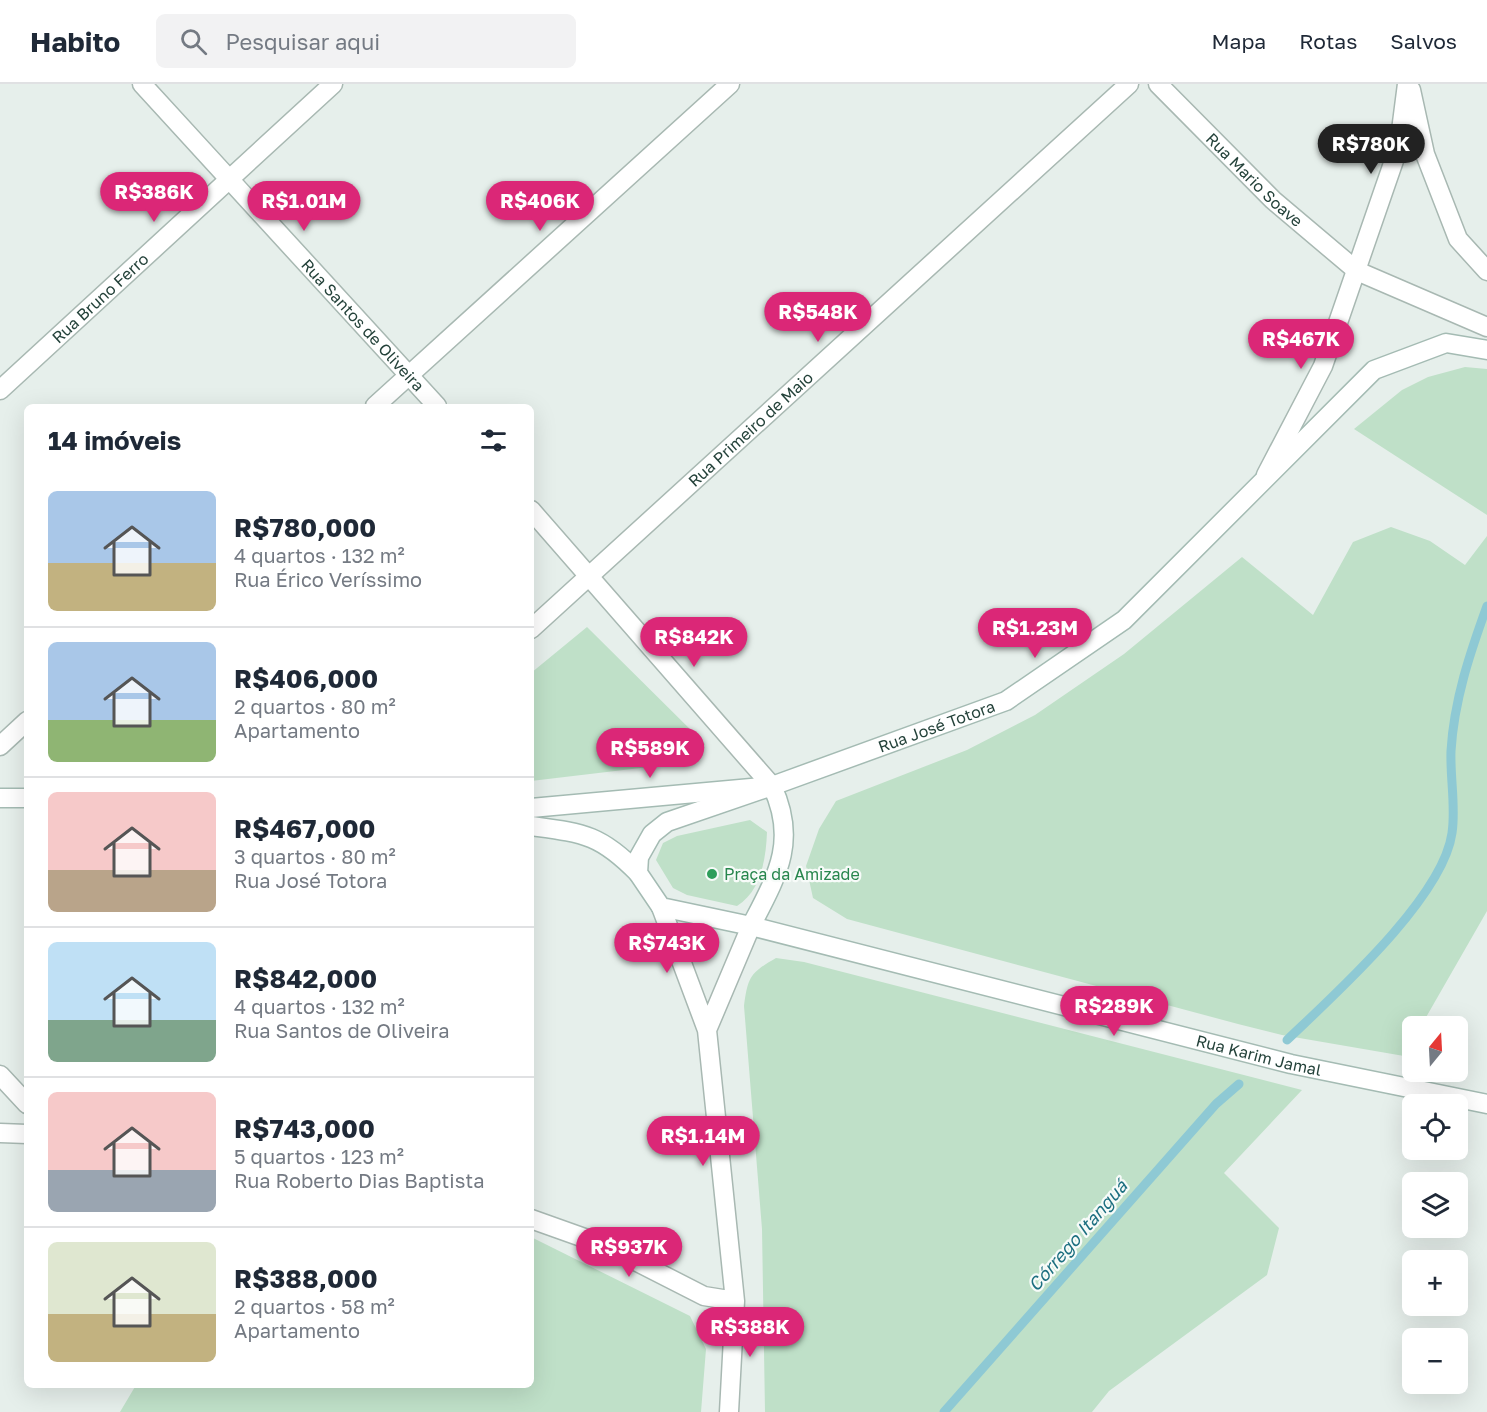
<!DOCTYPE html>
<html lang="pt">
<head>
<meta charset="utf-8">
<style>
	:root { --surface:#fff; --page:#f2f2f3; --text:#1f2937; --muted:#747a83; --line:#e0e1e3; --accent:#db2777 }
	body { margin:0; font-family:"Golos Text",sans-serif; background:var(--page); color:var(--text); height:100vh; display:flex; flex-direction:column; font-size:22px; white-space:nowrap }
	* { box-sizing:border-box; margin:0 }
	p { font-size:20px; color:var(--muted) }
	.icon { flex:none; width:33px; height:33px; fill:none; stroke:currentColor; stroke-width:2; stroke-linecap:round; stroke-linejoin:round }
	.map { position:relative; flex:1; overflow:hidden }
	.side { position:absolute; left:24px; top:320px; width:510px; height:984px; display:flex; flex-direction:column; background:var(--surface); border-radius:9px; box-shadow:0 6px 24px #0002 }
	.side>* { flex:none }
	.needle { width:39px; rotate:18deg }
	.tools { position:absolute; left:1402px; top:932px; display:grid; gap:12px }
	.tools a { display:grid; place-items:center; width:66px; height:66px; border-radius:9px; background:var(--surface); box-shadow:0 6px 24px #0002; font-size:30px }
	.price { position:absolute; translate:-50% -51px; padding:0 14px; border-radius:21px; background:var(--accent); color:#fff; font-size:20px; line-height:39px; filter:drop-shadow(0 2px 3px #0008) }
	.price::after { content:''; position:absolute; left:50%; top:36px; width:18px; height:14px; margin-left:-9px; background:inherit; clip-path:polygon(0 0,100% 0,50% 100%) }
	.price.active { background:#222; color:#fff }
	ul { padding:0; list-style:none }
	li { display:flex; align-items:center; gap:18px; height:150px; padding:0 24px }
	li+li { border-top:2px solid var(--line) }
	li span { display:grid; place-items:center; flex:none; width:168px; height:120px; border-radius:9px; color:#555 }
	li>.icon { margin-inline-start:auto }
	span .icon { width:72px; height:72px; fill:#fffc; stroke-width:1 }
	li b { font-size:26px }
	h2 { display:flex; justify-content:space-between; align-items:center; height:72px; padding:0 24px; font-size:26px }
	header { display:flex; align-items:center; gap:36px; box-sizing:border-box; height:84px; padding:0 30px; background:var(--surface); border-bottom:2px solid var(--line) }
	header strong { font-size:28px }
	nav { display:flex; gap:33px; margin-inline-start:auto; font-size:21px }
	.search { width:420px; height:54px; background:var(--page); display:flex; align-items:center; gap:15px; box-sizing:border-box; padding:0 21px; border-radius:9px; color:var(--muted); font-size:22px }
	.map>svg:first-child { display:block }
	.green { fill:#bfe0c8 }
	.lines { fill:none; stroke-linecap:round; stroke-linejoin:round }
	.stream { stroke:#8ec9d4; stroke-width:9 }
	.minor-casing { stroke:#a8b8b2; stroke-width:21 }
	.tertiary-casing { stroke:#a8b8b2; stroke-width:21 }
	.secondary-casing { stroke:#a4bbb3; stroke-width:21 }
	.minor { stroke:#fff; stroke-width:18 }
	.tertiary { stroke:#fff; stroke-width:18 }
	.secondary { stroke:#fff; stroke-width:18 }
	.leisure-dot { fill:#2e9e5b; stroke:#f7fbf9; stroke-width:2 }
	.labels { text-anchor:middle; stroke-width:4.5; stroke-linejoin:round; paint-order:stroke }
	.street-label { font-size:16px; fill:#24423a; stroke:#f7fbf9 }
	.leisure-label { font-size:16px; fill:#27864d; stroke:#f7fbf9; text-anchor:start }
	.water-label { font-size:18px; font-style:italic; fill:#1c6f80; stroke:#f7fbf9 }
</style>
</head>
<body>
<header>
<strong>Habito</strong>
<div class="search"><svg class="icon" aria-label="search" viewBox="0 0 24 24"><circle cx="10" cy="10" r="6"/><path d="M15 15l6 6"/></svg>Pesquisar aqui</div>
<nav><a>Mapa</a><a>Rotas</a><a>Salvos</a></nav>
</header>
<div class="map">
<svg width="1487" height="1328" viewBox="0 0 1487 1328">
	<rect width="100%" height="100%" fill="#e6efeb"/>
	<path class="green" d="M1465,283L1487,285V431L1354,345L1402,306L1428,293Z
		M1391,443L1430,457L1465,481L1487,452V827L1421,942H1413V956L1404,972L1282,951L1238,940L847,835L813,814L806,782L819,745L836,717L967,666L1035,631L1124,570L1242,473L1313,531L1353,458Z
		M587,543L705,660L691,678L531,697V589Z
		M750,736L767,748C766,775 761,807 737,822L687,811L673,804L656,776L663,759L677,752Z
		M776,874L804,878L1302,1006L1224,1089L1279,1144L1267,1191L1109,1307L1092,1328H765L762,1145L744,922C748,893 750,889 776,874Z
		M531,1153L690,1232L706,1265L701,1328H120L136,1301L531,1300Z"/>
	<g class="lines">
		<path class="stream" d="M1287,956C1334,911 1443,814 1452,749C1456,723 1450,694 1451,667C1454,616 1470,569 1487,522
			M944,1328L1216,1020L1239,1000"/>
		<g class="minor-casing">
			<g id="minor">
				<path id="s1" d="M142,0L437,322"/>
				<path id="s2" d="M1158,0L1273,116L1357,187L1487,243"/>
				<path d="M1411,6L1425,70L1458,155L1487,187"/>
				<path id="s3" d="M0,306L333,0"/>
				<path d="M375,322L730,0"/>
				<path d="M1266,391L1323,282L1399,62L1407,0"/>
				<path d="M531,426L772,702"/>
				<path id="s4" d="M531,545L1129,0"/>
				<path d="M0,662L27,637"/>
				<path d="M0,991L27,1020"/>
			</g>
		</g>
		<g class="tertiary-casing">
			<path id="tertiary" d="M661,823L707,946L735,1217L729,1328
				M707,946L751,842
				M0,1049L27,1050
				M531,1135L604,1161L704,1212L735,1217"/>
		</g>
		<g class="secondary-casing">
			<g id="secondary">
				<path d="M772,702C798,757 777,792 751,842L661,823L638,789L639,773L652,750L667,738Z"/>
				<path d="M0,714H27"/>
				<path id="s5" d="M531,724L772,702L1006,617L1124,536L1374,286L1446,259L1487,266"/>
				<path d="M531,742C583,749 600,750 638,789"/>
				<path id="s6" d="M751,842L1291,980L1487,1020"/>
			</g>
		</g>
		<use href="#minor" class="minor"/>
		<use href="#tertiary" class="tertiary"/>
		<use href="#secondary" class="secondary"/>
	</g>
	<circle class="leisure-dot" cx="712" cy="790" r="6"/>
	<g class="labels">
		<g class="street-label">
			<text dy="6" stroke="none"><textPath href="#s2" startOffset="136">Rua Mario Soave</textPath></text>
			<text dy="6" stroke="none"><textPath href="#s3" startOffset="136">Rua Bruno Ferro</textPath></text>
			<text dy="6" stroke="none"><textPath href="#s1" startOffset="327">Rua Santos de Oliveira</textPath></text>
			<text dy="6" stroke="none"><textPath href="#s4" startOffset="297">Rua Primeiro de Maio</textPath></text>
			<text dy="6" stroke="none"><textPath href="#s5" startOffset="417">Rua José Totora</textPath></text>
			<text dy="6" stroke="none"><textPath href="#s6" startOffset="524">Rua Karim Jamal</textPath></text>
		</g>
		<g class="leisure-label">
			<text x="724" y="796">Praça da Amizade</text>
		</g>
		<g class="water-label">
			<text transform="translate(1078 1152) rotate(-49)" y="6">Córrego Itanguá</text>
		</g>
	</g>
</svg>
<div class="tools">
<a><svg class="needle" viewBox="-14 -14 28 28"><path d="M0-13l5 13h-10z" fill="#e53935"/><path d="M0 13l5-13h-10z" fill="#747a83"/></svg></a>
<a><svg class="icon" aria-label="locate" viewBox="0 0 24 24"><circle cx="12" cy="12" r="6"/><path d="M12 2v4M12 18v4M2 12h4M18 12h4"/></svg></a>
<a><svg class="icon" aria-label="layers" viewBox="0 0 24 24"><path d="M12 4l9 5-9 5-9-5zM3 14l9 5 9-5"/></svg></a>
<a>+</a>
<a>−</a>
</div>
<b class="price active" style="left:1371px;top:91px">R$780K</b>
<b class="price" style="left:154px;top:139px">R$386K</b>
<b class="price" style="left:304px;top:148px">R$1.01M</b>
<b class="price" style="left:540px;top:148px">R$406K</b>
<b class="price" style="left:818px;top:259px">R$548K</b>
<b class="price" style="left:1301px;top:286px">R$467K</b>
<b class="price" style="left:1035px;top:575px">R$1.23M</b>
<b class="price" style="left:694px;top:584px">R$842K</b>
<b class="price" style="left:650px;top:695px">R$589K</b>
<b class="price" style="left:667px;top:890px">R$743K</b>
<b class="price" style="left:1114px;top:953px">R$289K</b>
<b class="price" style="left:703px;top:1083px">R$1.14M</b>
<b class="price" style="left:629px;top:1194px">R$937K</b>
<b class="price" style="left:750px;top:1274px">R$388K</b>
<section class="side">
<h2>14 imóveis<svg class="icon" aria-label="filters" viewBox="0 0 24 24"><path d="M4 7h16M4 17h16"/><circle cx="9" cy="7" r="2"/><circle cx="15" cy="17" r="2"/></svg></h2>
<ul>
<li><span style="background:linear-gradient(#a9c7e8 60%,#c2b280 0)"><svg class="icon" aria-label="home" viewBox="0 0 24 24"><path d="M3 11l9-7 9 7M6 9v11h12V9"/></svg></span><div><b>R$780,000</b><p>4 quartos · 132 m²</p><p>Rua Érico Veríssimo</p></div></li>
<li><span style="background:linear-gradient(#a9c7e8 65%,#8fb573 0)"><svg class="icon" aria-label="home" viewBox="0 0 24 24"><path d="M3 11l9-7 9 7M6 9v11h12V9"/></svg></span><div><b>R$406,000</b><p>2 quartos · 80 m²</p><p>Apartamento</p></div></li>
<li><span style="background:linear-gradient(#f6c9c9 65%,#b9a48a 0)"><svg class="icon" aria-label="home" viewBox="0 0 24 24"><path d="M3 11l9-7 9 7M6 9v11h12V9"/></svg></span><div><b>R$467,000</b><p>3 quartos · 80 m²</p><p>Rua José Totora</p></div></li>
<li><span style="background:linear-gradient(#bfe0f5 65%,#7fa58c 0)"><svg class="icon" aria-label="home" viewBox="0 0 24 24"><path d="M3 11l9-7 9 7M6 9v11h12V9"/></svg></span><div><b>R$842,000</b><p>4 quartos · 132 m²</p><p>Rua Santos de Oliveira</p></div></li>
<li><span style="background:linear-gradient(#f6c9c9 65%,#9aa5b1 0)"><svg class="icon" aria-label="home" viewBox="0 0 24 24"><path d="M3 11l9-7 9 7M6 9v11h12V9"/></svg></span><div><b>R$743,000</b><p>5 quartos · 123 m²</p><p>Rua Roberto Dias Baptista</p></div></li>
<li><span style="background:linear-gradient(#dfe7d0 60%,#c2b280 0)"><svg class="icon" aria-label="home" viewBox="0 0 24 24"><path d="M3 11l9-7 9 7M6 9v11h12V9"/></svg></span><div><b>R$388,000</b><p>2 quartos · 58 m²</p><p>Apartamento</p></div></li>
</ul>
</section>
</div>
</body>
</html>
